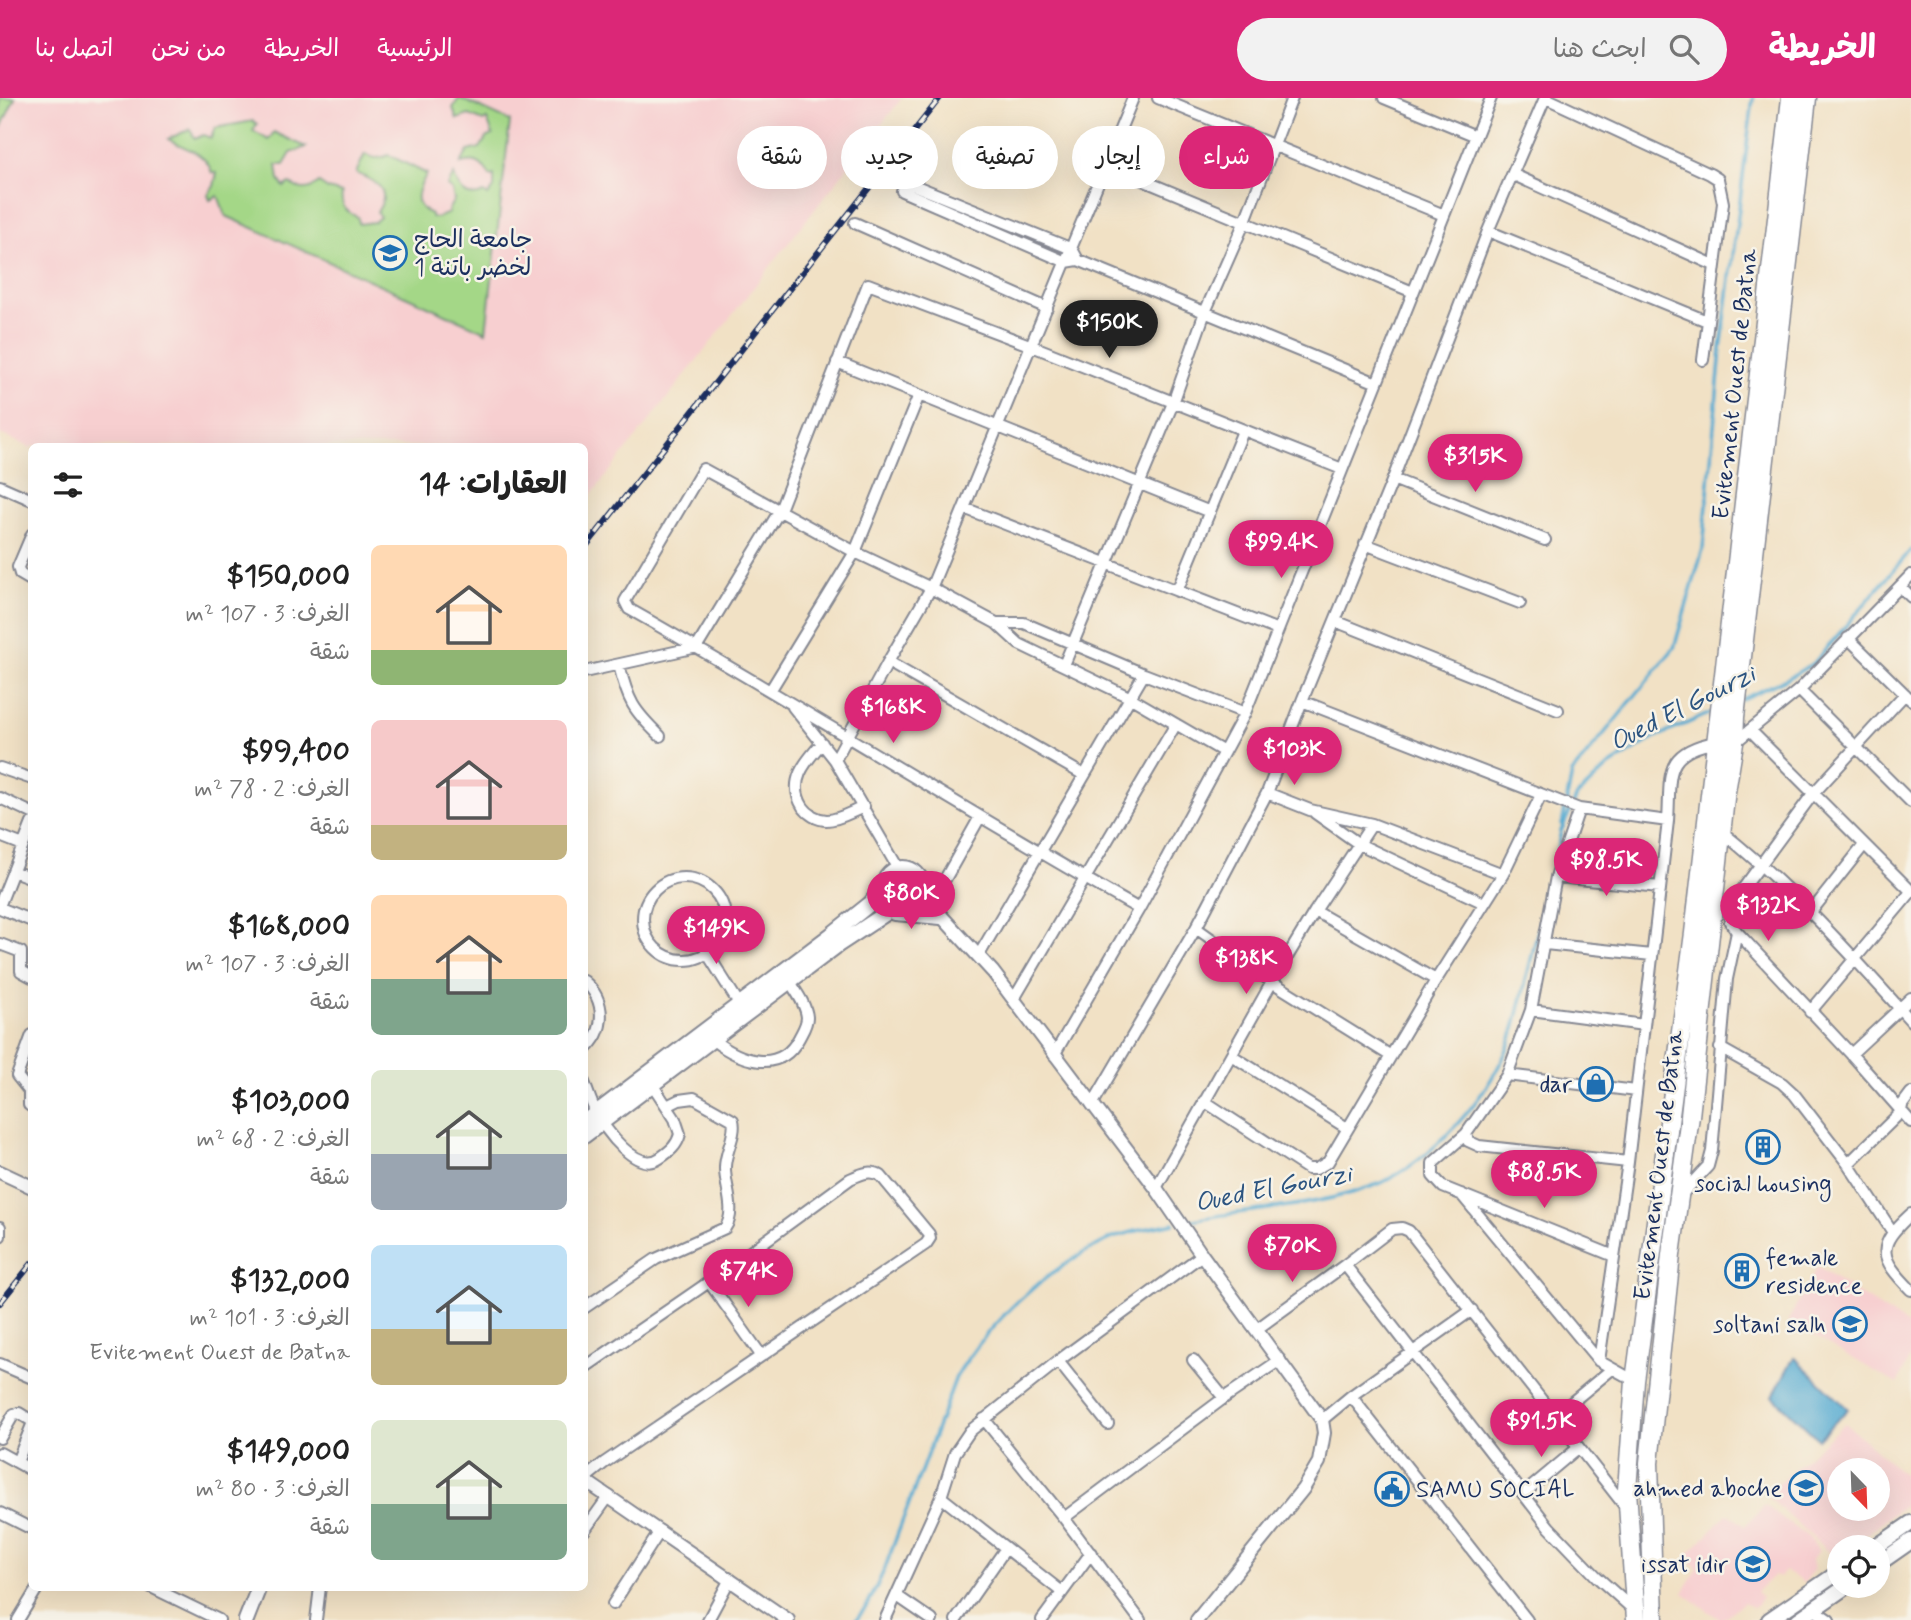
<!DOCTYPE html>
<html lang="ar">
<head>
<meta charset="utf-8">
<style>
	:root { --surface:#fff; --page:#f2f2f2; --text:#222; --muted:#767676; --accent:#db2777 }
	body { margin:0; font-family:Mynerve,"Playpen Sans Arabic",sans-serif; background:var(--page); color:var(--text); direction:rtl; height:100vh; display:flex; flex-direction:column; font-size:26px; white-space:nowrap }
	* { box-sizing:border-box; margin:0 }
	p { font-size:23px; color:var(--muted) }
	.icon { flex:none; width:38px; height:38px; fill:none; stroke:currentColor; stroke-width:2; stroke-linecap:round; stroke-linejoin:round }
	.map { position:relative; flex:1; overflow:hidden; direction:ltr }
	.drawer { position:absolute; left:28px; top:345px; width:560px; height:1148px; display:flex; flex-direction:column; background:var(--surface); border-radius:10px; box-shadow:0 7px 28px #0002; direction:rtl }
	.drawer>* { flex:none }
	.top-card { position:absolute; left:609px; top:28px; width:665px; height:63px; direction:rtl; display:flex; gap:14px }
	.needle { width:46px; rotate:157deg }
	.fabs { position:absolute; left:1827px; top:1360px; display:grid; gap:14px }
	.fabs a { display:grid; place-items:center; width:63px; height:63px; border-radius:50%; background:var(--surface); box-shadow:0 7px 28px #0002; font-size:35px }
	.price { position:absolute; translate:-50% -60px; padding:0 16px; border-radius:24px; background:var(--accent); color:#fff; font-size:23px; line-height:46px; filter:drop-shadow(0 2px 4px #0008) }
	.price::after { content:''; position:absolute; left:50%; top:42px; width:21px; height:16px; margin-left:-10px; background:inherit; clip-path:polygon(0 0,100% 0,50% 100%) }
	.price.active { background:#222; color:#fff }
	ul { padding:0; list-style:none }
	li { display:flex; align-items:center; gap:21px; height:175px; padding:0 21px }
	li span { display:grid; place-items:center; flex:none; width:196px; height:140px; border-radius:10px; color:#555 }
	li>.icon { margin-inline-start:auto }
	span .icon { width:84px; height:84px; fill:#fffc; stroke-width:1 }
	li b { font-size:30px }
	h2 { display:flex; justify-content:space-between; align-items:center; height:84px; padding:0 21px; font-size:30px }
	.tag { padding:0 24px; border-radius:32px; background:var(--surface); box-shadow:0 7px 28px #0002; font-size:24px; line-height:63px }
	.tag.active { background:var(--accent); color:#fff }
	header { display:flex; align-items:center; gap:42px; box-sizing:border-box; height:98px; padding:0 35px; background:var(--accent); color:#fff }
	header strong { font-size:33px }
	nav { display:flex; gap:38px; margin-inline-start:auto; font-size:24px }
	.search { width:490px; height:63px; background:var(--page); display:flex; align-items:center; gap:18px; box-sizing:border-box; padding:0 24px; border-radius:38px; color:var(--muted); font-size:26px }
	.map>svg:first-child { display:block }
	.built { fill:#f7cfd0; fill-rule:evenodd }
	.green { fill:#a4d787; stroke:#608372; stroke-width:2 }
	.water { fill:#55aad1; stroke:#386c98; stroke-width:2 }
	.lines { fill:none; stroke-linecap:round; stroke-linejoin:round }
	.stream { stroke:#55aad1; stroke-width:3.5 }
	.minor-casing { stroke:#868892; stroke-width:14 }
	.tertiary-casing { stroke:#868892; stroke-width:16 }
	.secondary-casing { stroke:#868892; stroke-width:18 }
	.trunk-casing { stroke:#868892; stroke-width:21 }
	.minor { stroke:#fff; stroke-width:10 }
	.tertiary { stroke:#fff; stroke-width:12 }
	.secondary { stroke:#fff; stroke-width:14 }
	.trunk { stroke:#fff; stroke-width:18 }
	.rail-casing { stroke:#1b2f5e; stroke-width:6 }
	.rail { stroke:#f7f3e8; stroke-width:3.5; stroke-dasharray:10; stroke-linecap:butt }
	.labels { text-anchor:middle; stroke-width:5; stroke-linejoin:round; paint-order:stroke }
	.poi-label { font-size:24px; fill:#1b2f5e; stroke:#f7f3e8; text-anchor:end }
	.street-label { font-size:24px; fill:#1b2f5e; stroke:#f7f3e8 }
	.water-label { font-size:26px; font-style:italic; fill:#2c5480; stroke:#f7f3e8 }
</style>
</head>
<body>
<header>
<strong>الخريطة</strong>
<div class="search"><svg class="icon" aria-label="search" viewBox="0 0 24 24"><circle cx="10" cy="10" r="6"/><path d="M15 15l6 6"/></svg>ابحث هنا</div>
<nav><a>الرئيسية</a><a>الخريطة</a><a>من نحن</a><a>اتصل بنا</a></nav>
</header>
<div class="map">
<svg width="1911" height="1522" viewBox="0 0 1911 1522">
	<rect width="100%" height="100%" fill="#f7f3e8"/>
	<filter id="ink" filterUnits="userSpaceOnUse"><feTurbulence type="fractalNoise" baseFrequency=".0143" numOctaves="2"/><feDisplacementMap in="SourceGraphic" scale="14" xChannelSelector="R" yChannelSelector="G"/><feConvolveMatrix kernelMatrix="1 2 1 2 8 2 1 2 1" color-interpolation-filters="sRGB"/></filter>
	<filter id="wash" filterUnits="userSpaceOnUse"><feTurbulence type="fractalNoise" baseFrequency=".00686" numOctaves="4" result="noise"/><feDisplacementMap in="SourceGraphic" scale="28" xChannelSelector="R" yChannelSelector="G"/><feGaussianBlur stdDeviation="1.57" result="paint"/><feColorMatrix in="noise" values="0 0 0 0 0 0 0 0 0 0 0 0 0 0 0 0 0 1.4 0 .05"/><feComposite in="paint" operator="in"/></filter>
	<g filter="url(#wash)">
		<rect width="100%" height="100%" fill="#f1e1c5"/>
		<path class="built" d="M0,0H902L585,405L584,348H32L31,350L0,336Z
			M1817,1169L1911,1229V1257L1897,1286L1788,1223Z
			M1845,1325L1911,1383V1402L1849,1449H1839V1457L1835,1460L1766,1397ZM1878,1372V1410H1839V1372Z
			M1765,1407L1810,1440L1819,1453L1812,1462L1814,1472L1804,1485L1785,1473L1780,1480L1773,1478L1756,1494L1762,1499L1754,1510L1744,1504L1721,1522L1683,1495L1698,1470L1686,1459L1728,1415L1745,1428Z"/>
		<path class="green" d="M0,0H15L0,32Z
			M459,0L510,23L486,234L226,118L218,98L210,102L208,97L214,88L217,75H212C205,53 186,52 168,41L190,31L195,41L203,37L211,40L215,30L253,23L257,26L253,33L269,42L274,34L306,49L291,55L284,67H277L279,82L284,89L289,85C300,93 309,93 319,85L328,91L342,95C340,107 347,115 358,119L359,126L374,124L380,119L377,114C393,91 375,83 356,75L365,56C374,61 380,61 389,57L427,76C418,90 410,108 431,116V119L437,120L449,115L448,112L454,102L452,92L447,88L454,77C459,92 467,103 484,95L488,98L494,90V77L490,78C482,64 475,61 461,65L468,53L480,50L487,39L493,37L487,21L483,23L469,17L457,21L453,10Z"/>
		<path class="water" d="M1794,1259L1848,1311L1818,1341L1773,1298Z"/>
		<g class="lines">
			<path class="stream" d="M1742,601L1788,580L1814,565L1911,452
				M1562,727L1572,675L1674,550L1703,451L1721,251L1753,0
				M1553,773L1561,733L1577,698L1609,668L1652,641L1713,614
				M1182,1124C1245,1111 1308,1111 1370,1089C1423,1071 1477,1011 1502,962C1514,939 1519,911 1525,886C1533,853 1541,820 1549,788
				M856,1522L869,1505L885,1470L956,1279C990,1223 1043,1174 1102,1145C1124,1134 1150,1130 1174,1125"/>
		</g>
	</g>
	<g filter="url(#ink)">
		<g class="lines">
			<g class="minor-casing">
				<path id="minor" d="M1158,0L1444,117
					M1384,0L1476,38
					M1546,0L1710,76L1718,81L1723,105L1703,262
					M1106,67L1413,194
					M1514,77L1714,167
					M855,125L1047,210
					M1488,133L1707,223
					M1078,162L1072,151L911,86L907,87L902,93L1066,164L1078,162L1377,285
					M837,264L1210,414
					M1393,381L1545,442
					M0,388L32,402
					M964,410L1278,532
					M32,436L18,469L20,476L32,483
					M1365,446L1520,505
					M1901,489L1911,499
					M1177,493L1243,333
					M1335,523L1558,612
					M996,525H1024L1144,576L1245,615
					M1848,540L1911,602
					M888,564L1084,677
					M619,567C628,603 633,612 660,638
					M1064,567L1173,305L1205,214L1245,123L1292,0
					M584,574L697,549L780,412L868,186L1032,248L1342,371
					M1799,592L1911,704
					M770,593L855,454L919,297
					M1302,603L1579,711
					M793,609L835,662L898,770
					M1751,633L1911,793
					M822,645C805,664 787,684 803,709C808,716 817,722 827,722C839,722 853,713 864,709
					M1734,645L1799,592L1911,477
					M835,662L888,564L931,490L1133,0
					M0,670L32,681
					M1267,695L1310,712L1372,726L1503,776
					M0,700L32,715
					M1315,715L1359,746L1484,805
					M1722,734C1792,790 1851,856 1911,923
					M0,738L23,747
					M13,773L32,780
					M1556,779L1660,789
					M643 821a41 41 0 1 1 82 0a41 41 0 1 1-82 0Z
					M0,806L32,725
					M931,806L980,719
					M0,810L32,823
					M1139,811C967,714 801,608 629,511L625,503L703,371L855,454L931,490L996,525L1019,546L1131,600L1224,654
					M1315,813L1436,882
					M1811,814L1864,747
					M1196,830L1272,884L1391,958
					M1737,834L1851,956L1911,1024
					M0,846L21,854V873L32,879
					M1545,846L1652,857
					M707,855L743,912
					M979,857L1144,576
					M584,883C606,902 607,933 584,952
					M1014,901L1176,626
					M1531,912L1644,927
					M1810,914L1911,794
					M32,937L17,978L29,993V1007L32,1009
					M713,942C739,962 779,978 799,940C802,934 807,927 807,919C806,907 797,895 790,884
					M1720,950L1782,985L1794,996L1848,1066L1892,1133
					M1851,956L1911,900
					M1054,957L1139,811L1245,615L1491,0
					M1231,957L1347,1030
					M1507,977L1636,993
					M584,984C588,994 591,1005 596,1014C605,1032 637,1076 660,1060C670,1053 677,1048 680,1036L675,1021L650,983
					M1204,1003L1308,1071H1316L1328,1064L1436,882L1503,776L1541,697
					M1092,1007L1196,830L1267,695L1302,603L1393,381L1488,133L1545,0
					M1466,1036L1433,1065V1078L1443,1089L1614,1158
					M1628,1064L1479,1048L1468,1043L1466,1036L1507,977L1531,912L1556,779L1579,711L1668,723
					M1848,1066L1901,1014L1902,1007L1911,995
					M1156,1090L1272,884L1315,813L1372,726
					M1461,1096L1599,1263L1635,1283
					M1681,1097L1708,1068L1712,1053L1727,881L1737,834L1730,824L1731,807L1812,697L1905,596
					M1911,1116C1875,1149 1879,1159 1911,1192
					M0,1129V1138
					M709,1184L761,1257
					M584,1210L656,1161L725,1130C737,1114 725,1089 725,1071C724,1055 737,1037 733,1022L694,1000L679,1002L667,1008
					M1257,1231L1345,1167
					M1193,1262L1224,1300
					M1058,1263L1108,1326
					M1599,1263L1628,1064L1668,723C1671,677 1662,654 1716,644
					M0,1266L32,1280
					M584,1270L709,1184L850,1081C861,1076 870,1071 881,1078L929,1136L930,1140L926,1146L604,1365L584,1381
					M1351,1298L1527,1522
					M1554,1319L1612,1271
					M984,1321L1064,1420L1140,1522
					M1322,1322L1351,1298L1472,1212
					M0,1340L14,1316L19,1315L32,1323
					M0,1355L31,1372
					M17,1364L32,1327
					M1523,1396L1578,1350
					M941,1399L1062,1494
					M1627,1411L1409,1133L1402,1130L1392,1131L1345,1167L1549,1429L1597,1479L1635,1513
					M0,1415L32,1431
					M1064,1420L1224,1300L1280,1262
					M584,1433L609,1398
					M151,1489L219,1522
					M897,1498L932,1522
					M613,1506L660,1433
					M1813,1511L1829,1522
					M18,1522L38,1489
					M316,1522L320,1489
					M708,1522L730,1481
					M885,1522L941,1399L955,1355L970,1333L1058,1263L1202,1157
					M956,1522L1006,1450
					M1042,1522L1091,1455"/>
			</g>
			<g class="tertiary-casing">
				<path id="tertiary" d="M921,796L993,874L1156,1090L1202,1157L1322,1322L1324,1335L1319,1364L1303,1391L1197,1522
					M0,1074L32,1089
					M584,1382L788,1522"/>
			</g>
			<g class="secondary-casing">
				<path id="secondary" d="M884 789a19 19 0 1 1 38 0a19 19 0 1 1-38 0Z
					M895,815L941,819
					M584,1024L831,837L871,805L883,789
					M584,1038L838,847L897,808
					M1876,1449L1911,1425
					M1878,1466L1911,1443
					M246,1522L259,1489
					M1769,1522L1839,1474
					M1798,1522L1847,1488"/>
			</g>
			<g class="trunk-casing">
				<path id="trunk" d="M1636,1522L1627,1392L1635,1283L1694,835L1791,0
					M1654,1522L1649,1365L1671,1157L1690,1018L1725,700L1734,645L1735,619L1807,0"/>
			</g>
			<use href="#minor" class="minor"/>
			<use href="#tertiary" class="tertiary"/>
			<use href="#secondary" class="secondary"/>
			<use href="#trunk" class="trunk"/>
			<g class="rail-casing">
				<path id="rail" d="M584,451L940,0
					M0,1205L32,1165"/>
			</g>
			<use href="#rail" class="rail"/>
		</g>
	</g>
	<defs>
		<g id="university-ring" transform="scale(1.75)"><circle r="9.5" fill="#f7f3e8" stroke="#1f6fb2" stroke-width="1.5"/><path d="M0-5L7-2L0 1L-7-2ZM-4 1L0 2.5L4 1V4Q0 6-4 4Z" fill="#1f6fb2"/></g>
		<g id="shop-ring" transform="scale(1.75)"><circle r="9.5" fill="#f7f3e8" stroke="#1f6fb2" stroke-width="1.5"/><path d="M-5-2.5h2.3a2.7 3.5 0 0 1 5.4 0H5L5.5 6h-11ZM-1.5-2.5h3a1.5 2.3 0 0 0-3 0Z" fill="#1f6fb2"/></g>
		<g id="building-ring" transform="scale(1.75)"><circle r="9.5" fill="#f7f3e8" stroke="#1f6fb2" stroke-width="1.5"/><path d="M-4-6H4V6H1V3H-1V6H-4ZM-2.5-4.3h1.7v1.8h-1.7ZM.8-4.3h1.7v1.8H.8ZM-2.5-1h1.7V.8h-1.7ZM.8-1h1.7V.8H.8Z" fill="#1f6fb2"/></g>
		<g id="school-ring" transform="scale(1.75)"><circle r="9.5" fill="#f7f3e8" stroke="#1f6fb2" stroke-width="1.5"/><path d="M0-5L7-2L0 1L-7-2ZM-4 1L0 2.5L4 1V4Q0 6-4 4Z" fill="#1f6fb2"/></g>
		<g id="civic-ring" transform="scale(1.75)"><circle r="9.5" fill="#f7f3e8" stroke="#1f6fb2" stroke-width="1.5"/><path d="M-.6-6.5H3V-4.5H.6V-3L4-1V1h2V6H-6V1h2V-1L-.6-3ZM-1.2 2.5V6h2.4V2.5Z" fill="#1f6fb2"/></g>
	</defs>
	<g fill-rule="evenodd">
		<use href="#university-ring" x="390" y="155"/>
		<use href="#shop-ring" x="1596" y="986"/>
		<use href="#building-ring" x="1763" y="1049"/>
		<use href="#building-ring" x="1742" y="1173"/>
		<use href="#school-ring" x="1850" y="1226"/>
		<use href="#school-ring" x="1806" y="1390"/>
		<use href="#civic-ring" x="1392" y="1391"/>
		<use href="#school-ring" x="1753" y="1466"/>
	</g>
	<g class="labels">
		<g class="poi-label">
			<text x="414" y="149" text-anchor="start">جامعة الحاج<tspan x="414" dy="28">لخضر باتنة 1</tspan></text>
			<text x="1572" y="994">dar</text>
			<text x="1763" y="1093" text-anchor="middle">social housing</text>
			<text x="1766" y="1167" text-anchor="start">female<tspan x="1766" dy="28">residence</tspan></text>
			<text x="1826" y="1234">soltani salh</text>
			<text x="1782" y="1398">ahmed aboche</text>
			<text x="1416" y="1399" text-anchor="start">SAMU SOCIAL</text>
			<text x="1728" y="1474">issat idir</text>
		</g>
		<g class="street-label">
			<text transform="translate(1734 286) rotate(-84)" y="8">Evitement Ouest de Batna</text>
			<text transform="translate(1658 1067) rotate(-83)" y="8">Evitement Ouest de Batna</text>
		</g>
		<g class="water-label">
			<text transform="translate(1682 609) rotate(-27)" y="9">Oued El Gourzi</text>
			<text transform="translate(1273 1089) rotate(-11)" y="9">Oued El Gourzi</text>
		</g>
	</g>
</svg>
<div class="fabs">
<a><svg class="needle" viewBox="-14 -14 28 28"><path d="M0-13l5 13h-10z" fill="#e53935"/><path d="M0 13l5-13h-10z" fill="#767676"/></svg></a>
<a><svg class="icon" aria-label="locate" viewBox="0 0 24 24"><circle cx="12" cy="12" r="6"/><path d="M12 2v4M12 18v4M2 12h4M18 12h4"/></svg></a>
</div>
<b class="price active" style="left:1109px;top:262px">$150K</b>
<b class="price" style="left:1475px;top:396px">$315K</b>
<b class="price" style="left:1281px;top:482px">$99.4K</b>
<b class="price" style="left:893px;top:647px">$168K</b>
<b class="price" style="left:1294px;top:689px">$103K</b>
<b class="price" style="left:1606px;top:800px">$98.5K</b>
<b class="price" style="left:911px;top:833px">$80K</b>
<b class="price" style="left:1768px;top:845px">$132K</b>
<b class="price" style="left:716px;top:868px">$149K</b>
<b class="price" style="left:1246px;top:898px">$138K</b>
<b class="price" style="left:1544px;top:1112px">$88.5K</b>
<b class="price" style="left:1292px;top:1186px">$70K</b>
<b class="price" style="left:748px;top:1211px">$74K</b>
<b class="price" style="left:1541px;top:1361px">$91.5K</b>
<div class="top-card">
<a class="tag active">شراء</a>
<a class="tag">إيجار</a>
<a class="tag">تصفية</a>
<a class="tag">جديد</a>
<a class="tag">شقة</a>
</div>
<section class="drawer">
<h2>العقارات: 14<svg class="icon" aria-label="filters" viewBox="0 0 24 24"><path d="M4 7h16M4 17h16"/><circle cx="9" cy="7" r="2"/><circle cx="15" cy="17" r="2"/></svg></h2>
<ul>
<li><span style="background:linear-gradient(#ffd9b3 75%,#8fb573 0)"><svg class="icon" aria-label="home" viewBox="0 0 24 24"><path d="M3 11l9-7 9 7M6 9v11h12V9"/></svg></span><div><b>$150,000</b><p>الغرف: 3 · 107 m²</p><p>شقة</p></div></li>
<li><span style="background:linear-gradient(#f6c9c9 75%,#c2b280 0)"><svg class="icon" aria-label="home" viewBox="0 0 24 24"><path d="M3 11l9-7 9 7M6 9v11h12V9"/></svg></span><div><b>$99,400</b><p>الغرف: 2 · 78 m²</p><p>شقة</p></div></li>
<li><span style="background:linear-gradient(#ffd9b3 60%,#7fa58c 0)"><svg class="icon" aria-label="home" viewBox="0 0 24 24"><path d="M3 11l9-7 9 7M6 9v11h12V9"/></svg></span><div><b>$168,000</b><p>الغرف: 3 · 107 m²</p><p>شقة</p></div></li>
<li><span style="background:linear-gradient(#dfe7d0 60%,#9aa5b1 0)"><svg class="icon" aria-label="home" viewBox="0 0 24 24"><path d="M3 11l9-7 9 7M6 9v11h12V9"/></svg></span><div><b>$103,000</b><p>الغرف: 2 · 68 m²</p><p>شقة</p></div></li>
<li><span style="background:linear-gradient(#bfe0f5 60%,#c2b280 0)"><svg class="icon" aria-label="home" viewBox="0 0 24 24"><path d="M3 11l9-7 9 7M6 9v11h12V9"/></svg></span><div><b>$132,000</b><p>الغرف: 3 · 101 m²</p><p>Evitement Ouest de Batna</p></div></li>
<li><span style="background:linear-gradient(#dfe7d0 60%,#7fa58c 0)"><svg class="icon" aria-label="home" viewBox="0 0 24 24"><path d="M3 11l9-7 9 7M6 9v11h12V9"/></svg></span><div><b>$149,000</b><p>الغرف: 3 · 80 m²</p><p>شقة</p></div></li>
</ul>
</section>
</div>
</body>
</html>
